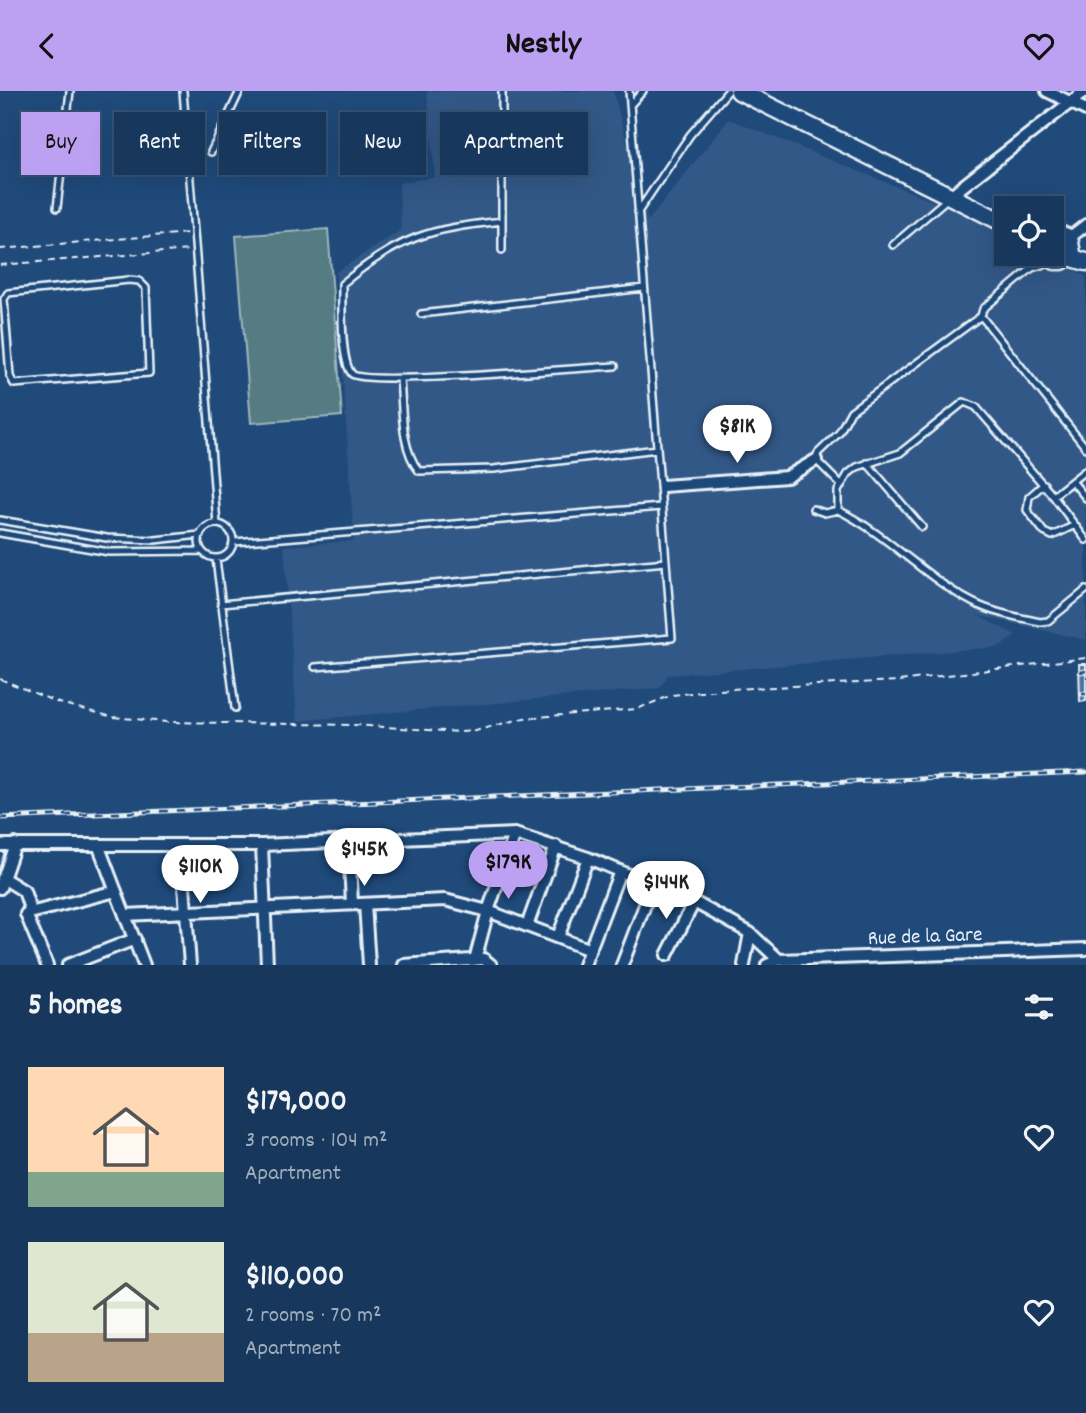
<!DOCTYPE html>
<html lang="en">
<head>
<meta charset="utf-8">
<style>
	:root { --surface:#17385c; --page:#203f62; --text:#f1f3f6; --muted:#9eacbb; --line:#365272; --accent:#bca0f2 }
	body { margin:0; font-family:Dekko,sans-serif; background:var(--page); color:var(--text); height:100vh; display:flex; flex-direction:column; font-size:26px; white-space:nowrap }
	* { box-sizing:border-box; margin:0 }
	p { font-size:23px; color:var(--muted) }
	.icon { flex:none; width:38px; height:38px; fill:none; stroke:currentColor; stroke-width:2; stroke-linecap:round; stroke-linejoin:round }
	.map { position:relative; height:874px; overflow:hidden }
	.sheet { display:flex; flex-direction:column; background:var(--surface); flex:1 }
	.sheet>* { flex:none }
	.hud { position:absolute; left:21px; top:21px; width:700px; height:63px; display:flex; gap:14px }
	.buttons { position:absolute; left:994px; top:105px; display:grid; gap:14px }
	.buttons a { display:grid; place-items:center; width:70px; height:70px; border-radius:0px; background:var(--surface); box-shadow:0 7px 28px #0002,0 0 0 2px var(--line); font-size:35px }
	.price { position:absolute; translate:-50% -60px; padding:0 16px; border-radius:24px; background:#fff; color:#222; font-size:23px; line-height:46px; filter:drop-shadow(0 2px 4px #0008) }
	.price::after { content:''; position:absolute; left:50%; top:42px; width:21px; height:16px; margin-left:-10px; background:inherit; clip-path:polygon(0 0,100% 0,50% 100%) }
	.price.current { background:var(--accent); color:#111 }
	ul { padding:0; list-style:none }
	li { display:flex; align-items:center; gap:21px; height:175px; padding:0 28px }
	li span { display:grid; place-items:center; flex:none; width:196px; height:140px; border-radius:0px; color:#555 }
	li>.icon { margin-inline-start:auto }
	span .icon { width:84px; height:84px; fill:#fffc; stroke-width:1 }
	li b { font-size:30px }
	h2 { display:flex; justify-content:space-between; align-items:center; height:84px; padding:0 28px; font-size:30px }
	.pill { padding:0 24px; border-radius:0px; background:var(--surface); box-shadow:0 7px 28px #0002,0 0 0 2px var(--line); font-size:24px; line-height:63px }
	.pill.current { background:var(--accent); color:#111 }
	header { display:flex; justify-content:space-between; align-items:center; height:91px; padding:0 28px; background:var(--accent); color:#111; font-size:32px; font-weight:700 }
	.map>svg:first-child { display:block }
	.built { fill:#325887 }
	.green { fill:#547c83; stroke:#9eb6be; stroke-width:2 }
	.building { fill:#5070a0; stroke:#e8f1f8; stroke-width:2 }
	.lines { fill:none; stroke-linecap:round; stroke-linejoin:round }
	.lane-casing { stroke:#e8f1f8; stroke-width:10 }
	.street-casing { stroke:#e8f1f8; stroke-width:16 }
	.secondary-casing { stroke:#e8f1f8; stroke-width:21 }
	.path { stroke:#e8f1f8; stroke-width:2; stroke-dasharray:7 5; stroke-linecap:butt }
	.lane { stroke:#1f4a7a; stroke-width:5 }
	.street { stroke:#1f4a7a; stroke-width:10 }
	.secondary { stroke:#1f4a7a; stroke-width:16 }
	.rail-casing { stroke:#e8f1f8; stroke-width:5 }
	.rail { stroke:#1f4a7a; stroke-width:2.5; stroke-dasharray:8; stroke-linecap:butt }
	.labels { text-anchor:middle; stroke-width:5; stroke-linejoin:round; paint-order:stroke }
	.street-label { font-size:21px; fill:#e8f1f8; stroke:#1f4a7a }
</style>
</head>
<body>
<header><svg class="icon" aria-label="back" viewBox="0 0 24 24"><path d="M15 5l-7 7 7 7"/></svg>Nestly<svg class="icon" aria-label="heart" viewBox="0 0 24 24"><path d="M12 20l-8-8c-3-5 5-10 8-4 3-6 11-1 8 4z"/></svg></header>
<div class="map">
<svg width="1086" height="874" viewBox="0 0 1086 874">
	<rect width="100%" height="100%" fill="#1f4a7a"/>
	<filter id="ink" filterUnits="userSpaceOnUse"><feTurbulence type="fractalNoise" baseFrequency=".0143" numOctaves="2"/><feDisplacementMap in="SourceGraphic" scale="14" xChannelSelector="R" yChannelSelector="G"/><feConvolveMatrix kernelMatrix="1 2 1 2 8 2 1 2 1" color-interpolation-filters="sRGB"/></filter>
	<g filter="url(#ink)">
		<path class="built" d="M427,0H613L648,130L729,28L947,116L1006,144V163H1021L1042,179L1069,177L1086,185V549L976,524L1016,544L999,556L668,584L660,597L297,630L284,455L354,450L336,181L401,139L399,92L435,86Z"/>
		<path class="green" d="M328,138L342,325L251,332L236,145Z"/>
		<path class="building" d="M1079,573H1086V610L1080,611Z"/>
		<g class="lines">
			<g class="lane-casing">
				<path id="lane" d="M183,0L217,433
					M502,0V159
					M631,13L643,0
					M211,61L240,0
					M57,117L70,0
					M638,121L690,44L728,0
					M502,130C429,138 400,145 342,193C342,212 340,270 352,283C365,295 582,277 615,275
					M893,154L948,107
					M1045,163L1032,177L1051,171
					M1032,177L983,218L981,225L1086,357
					M129,189L139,190L146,197L149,282L14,293L10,285L4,208L8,202Z
					M421,223L644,197
					M400,289C403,318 400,356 419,380L494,378L657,358
					M867,372L922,436
					M1072,390L1086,407
					M840,393L816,369L818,362L839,342L851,320L981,225
					M1044,393L1029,406L1027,419L1044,441L1052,445L1075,434
					M1053,405L1086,379
					M813,418L825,422L838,419C887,443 924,486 972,511C993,522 1018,526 1040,531L1048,530L1086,499
					M838,419V400L848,383L857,376L900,362L964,311L976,316L1053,405L1086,449
					M0,429L107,447L155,449L200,444
					M199 450a17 17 0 1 1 34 0a17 17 0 1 1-34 0Z
					M0,442L109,461L202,460
					M234,451L661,416
					M216,468L235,617
					M221,513L666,471
					M315,576L672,547L629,0"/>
			</g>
			<g class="street-casing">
				<path id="street" d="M1047,0L1086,19
					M950,105L1085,0
					M1069,147L1086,134
					M663,395L787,386L816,369
					M349,750L352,813
					M0,754H262L515,743L588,767L694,811L750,842L779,869
					M262,754L267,874
					M181,755L190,874
					M99,756L144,874
					M3,787L24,800L31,821
					M0,797L15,753
					M365,813L369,874
					M125,824L445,809L488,820L590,859
					M527,835L556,755
					M558,846L588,767
					M667,864L694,811
					M475,869L488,820L515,743
					M47,874L26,823L116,800
					M68,874L135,848
					M404,874L484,868L491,874
					M584,874L620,780
					M622,874L653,793
					M744,874L750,842
					M767,874L779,869L1086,858"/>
			</g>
			<g class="secondary-casing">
				<path id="secondary" d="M739,0L1006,133
					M1047,163L1055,170H1062L1072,162L1069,147L1059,143L1052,145
					M1069,166L1086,171"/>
			</g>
			<path class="path" d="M0,158L188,142
				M0,174L189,159
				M0,588L59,612L113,626L166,631L355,634L460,641L475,640L524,627L637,618L672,604L731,598L899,590L1086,567"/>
			<use href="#lane" class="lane"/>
			<use href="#street" class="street"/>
			<use href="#secondary" class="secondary"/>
			<g class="rail-casing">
				<path id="rail" d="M1080,581L1086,580
					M1082,603H1086
					M0,727L1086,681"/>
			</g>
			<use href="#rail" class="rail"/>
		</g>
	</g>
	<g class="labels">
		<g class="street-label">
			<text transform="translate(925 844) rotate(-2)" y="7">Rue de la Gare</text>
		</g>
	</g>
</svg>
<div class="buttons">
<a><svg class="icon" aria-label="locate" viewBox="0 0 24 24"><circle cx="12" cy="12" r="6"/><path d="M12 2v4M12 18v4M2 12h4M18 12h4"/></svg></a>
</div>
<b class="price" style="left:737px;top:374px">$81K</b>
<b class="price" style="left:364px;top:797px">$145K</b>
<b class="price current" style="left:508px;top:810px">$179K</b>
<b class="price" style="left:200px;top:814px">$110K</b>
<b class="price" style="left:666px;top:830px">$144K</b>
<div class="hud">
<a class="pill current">Buy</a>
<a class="pill">Rent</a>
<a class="pill">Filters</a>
<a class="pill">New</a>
<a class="pill">Apartment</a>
</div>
</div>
<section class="sheet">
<h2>5 homes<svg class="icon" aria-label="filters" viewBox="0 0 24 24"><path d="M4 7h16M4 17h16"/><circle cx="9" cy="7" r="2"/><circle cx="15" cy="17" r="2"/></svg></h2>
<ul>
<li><span style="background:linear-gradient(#ffd9b3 75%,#7fa58c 0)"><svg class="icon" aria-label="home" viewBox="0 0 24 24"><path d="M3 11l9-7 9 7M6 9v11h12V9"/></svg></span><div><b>$179,000</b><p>3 rooms · 104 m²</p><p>Apartment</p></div><svg class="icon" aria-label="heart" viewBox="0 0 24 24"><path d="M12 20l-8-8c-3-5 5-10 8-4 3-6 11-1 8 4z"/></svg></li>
<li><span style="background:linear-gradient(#dfe7d0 65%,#b9a48a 0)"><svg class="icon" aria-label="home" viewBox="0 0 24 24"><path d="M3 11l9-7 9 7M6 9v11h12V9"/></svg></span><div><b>$110,000</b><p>2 rooms · 70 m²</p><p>Apartment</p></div><svg class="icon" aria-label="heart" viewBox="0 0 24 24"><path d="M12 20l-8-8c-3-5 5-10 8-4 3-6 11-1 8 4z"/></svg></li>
</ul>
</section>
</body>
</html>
